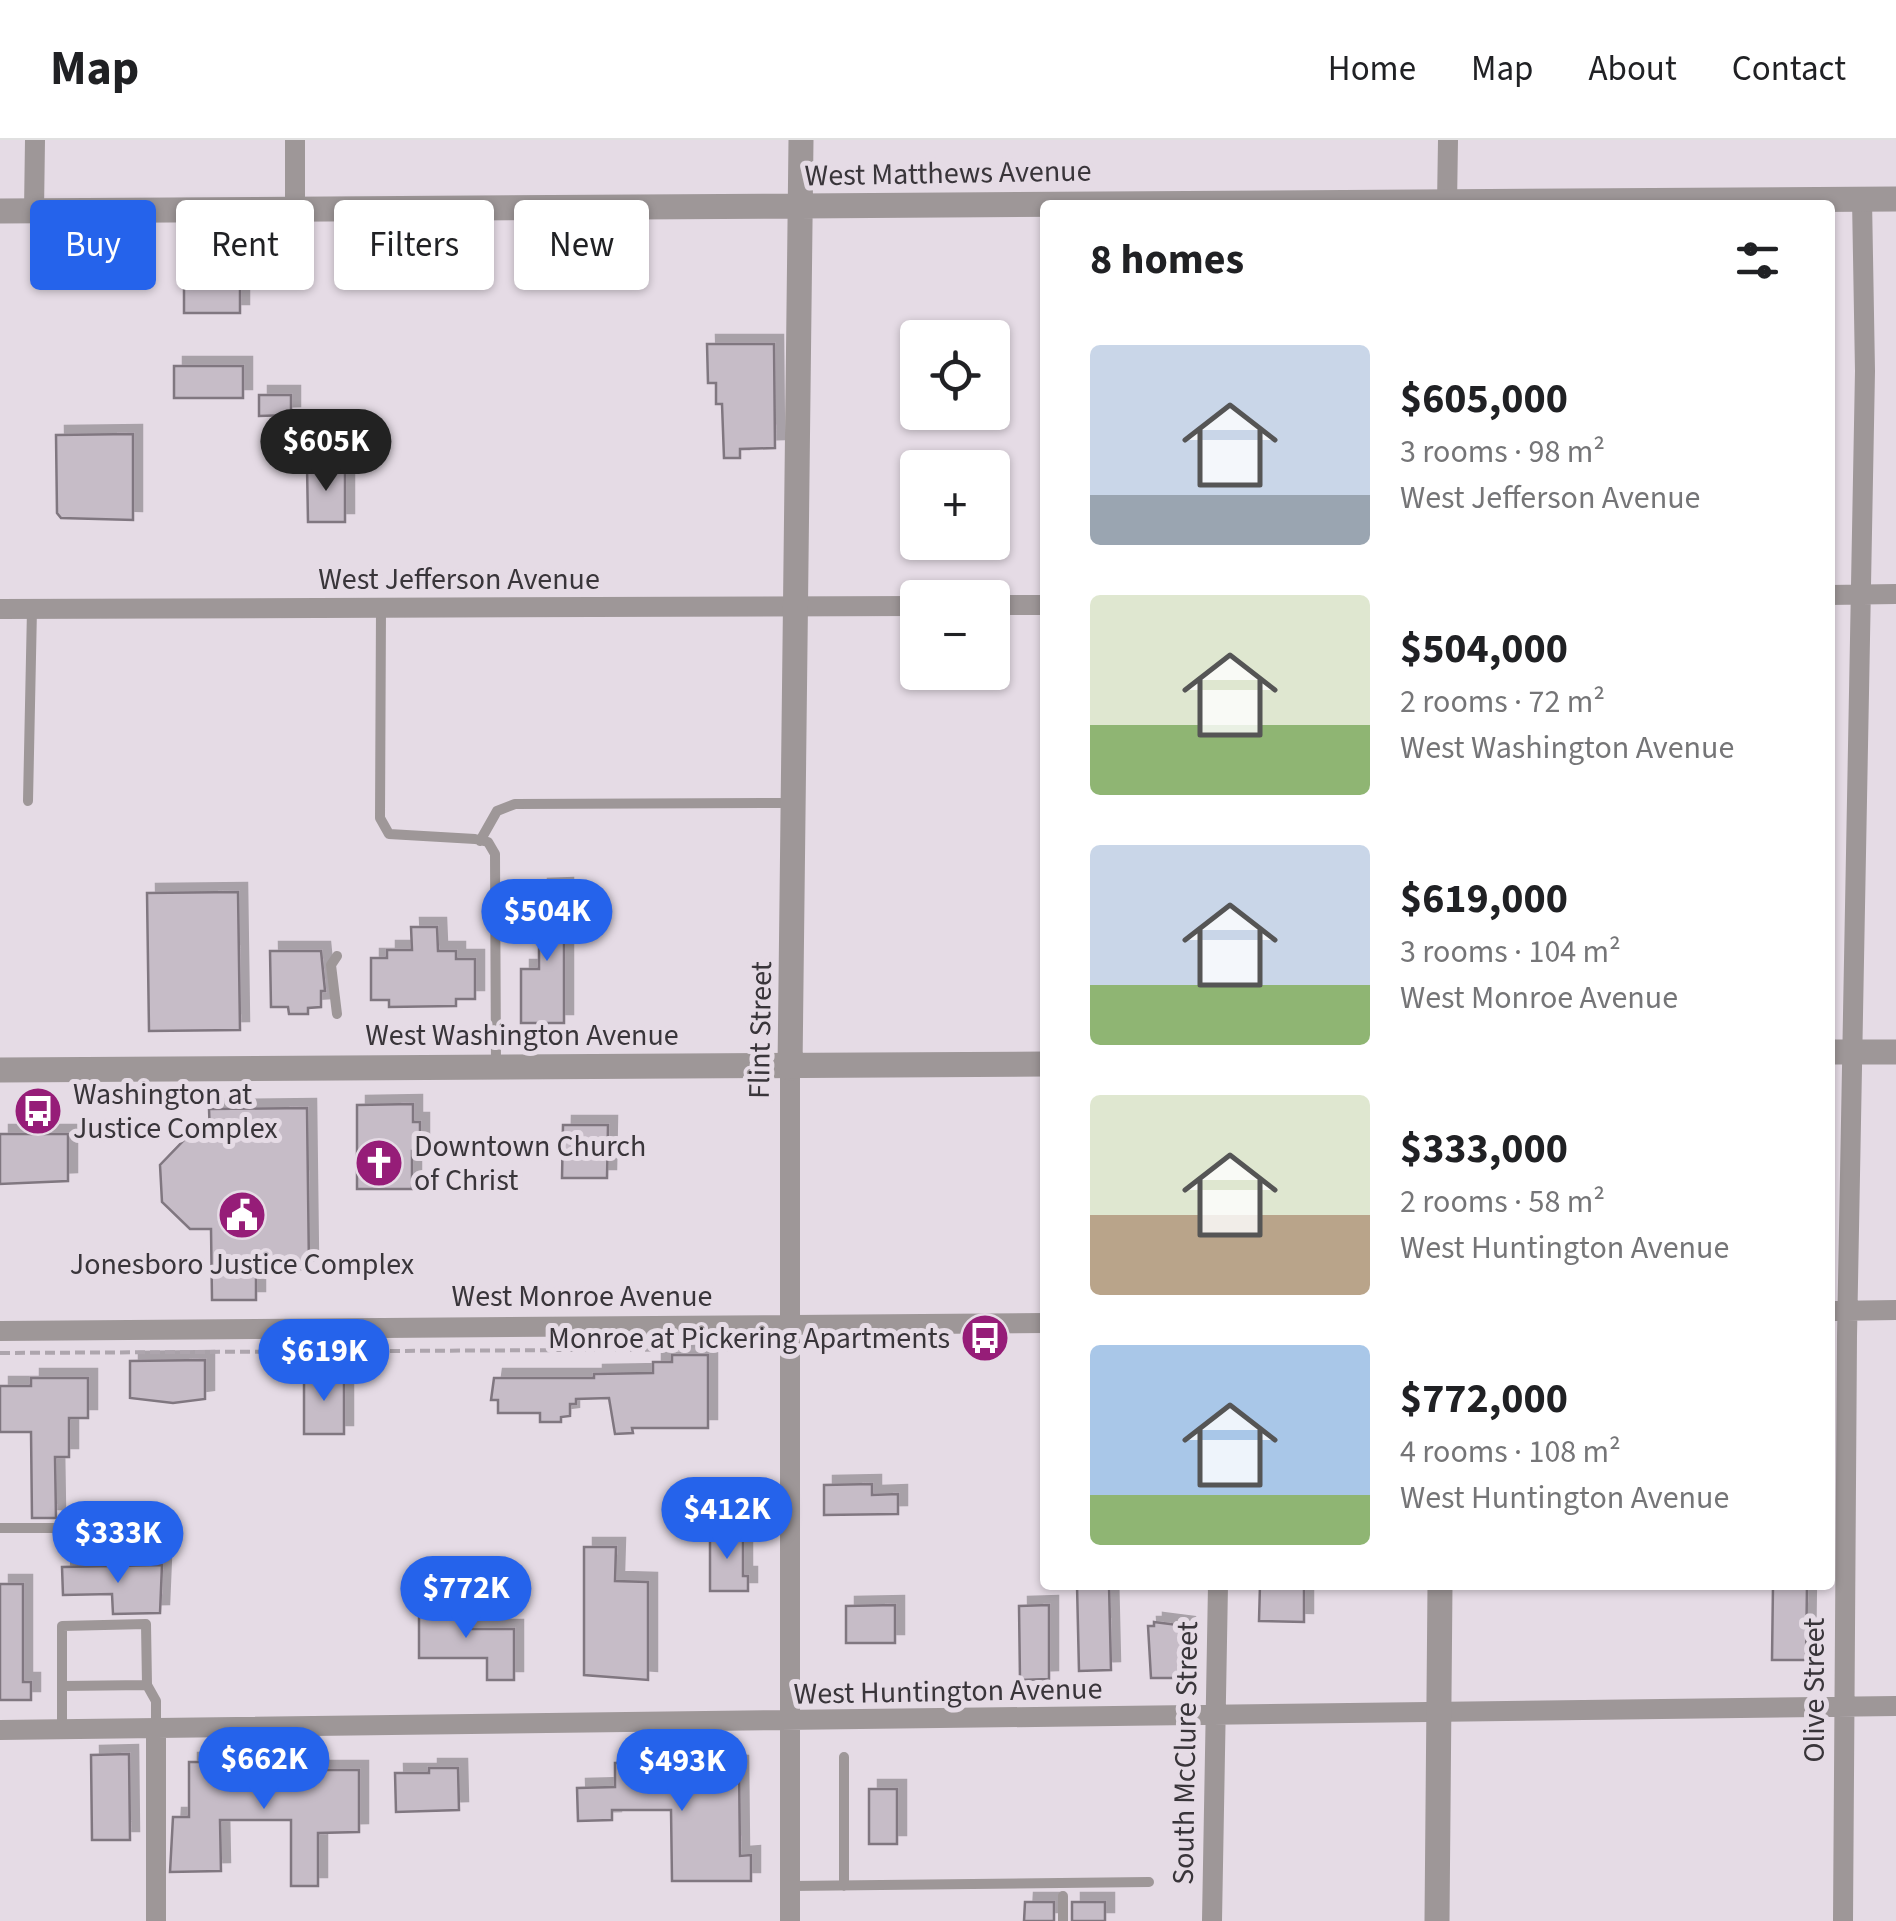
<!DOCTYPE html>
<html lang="en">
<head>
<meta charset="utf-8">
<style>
	:root { --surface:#fff; --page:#f2f2f2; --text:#202124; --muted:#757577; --line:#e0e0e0; --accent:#2563eb }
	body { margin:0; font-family:"Source Sans 3",sans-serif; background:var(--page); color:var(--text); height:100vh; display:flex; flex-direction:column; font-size:38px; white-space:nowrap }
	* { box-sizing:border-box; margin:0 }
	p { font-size:32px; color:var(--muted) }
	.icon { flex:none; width:55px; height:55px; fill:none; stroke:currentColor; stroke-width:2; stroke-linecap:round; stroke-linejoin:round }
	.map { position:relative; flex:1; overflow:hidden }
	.side { position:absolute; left:1040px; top:60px; width:795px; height:1390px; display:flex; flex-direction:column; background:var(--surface); border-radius:10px; box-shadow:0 2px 8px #0004 }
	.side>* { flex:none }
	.guide { position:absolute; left:30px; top:60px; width:860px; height:90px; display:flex; gap:20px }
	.tools { position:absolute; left:900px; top:180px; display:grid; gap:20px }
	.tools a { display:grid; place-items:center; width:110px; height:110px; border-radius:10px; background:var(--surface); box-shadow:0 2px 8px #0004; font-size:50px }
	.price { position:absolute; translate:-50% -85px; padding:0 22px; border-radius:35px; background:var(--accent); color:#fff; font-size:32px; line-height:65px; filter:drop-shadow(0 2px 5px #0008) }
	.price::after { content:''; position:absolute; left:50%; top:60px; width:30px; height:22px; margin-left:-15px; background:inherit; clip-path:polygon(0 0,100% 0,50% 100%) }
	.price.on { background:#222; color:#fff }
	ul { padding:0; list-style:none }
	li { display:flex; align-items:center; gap:30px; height:250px; padding:0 50px }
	li span { display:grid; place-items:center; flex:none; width:280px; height:200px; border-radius:10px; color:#555 }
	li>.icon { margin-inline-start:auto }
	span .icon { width:120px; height:120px; fill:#fffc; stroke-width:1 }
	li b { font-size:42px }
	h2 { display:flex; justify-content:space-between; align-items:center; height:120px; padding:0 50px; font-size:42px }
	.tag { padding:0 35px; border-radius:10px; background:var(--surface); box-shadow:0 2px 8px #0004; font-size:35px; line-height:90px }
	.tag.on { background:var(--accent); color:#fff }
	header { display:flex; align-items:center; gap:60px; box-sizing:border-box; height:140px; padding:0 50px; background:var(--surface); border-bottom:2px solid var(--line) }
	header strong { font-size:48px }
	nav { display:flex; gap:55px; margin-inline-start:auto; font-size:35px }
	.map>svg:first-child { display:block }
	.building { fill:#c6bcc7; stroke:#807780; stroke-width:2.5; filter:url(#shadow) }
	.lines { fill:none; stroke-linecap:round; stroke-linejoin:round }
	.path { stroke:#ada5ad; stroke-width:4; stroke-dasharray:10 5; stroke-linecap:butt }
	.service { stroke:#9e9798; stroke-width:10 }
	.minor { stroke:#9e9798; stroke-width:20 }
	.tertiary { stroke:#9e9798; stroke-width:25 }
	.labels { text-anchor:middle; stroke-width:10; stroke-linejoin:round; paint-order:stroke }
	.street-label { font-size:30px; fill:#39353a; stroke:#e5dbe5 }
	.poi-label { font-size:30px; fill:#39353a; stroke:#e5dbe5; text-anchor:start }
</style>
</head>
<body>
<header>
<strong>Map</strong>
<nav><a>Home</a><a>Map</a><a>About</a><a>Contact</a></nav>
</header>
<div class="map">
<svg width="1896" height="1781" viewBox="0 0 1896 1781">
	<defs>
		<filter id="shadow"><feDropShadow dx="9" dy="-9" stdDeviation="0" flood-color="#0004"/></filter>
	</defs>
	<rect width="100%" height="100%" fill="#e5dbe5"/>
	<path class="building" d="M184,137H240V173H184Z
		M707,204H774L775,308L740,309V318H724L722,264H716V243H708Z
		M174,226H243V258H174Z
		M259,255H291V275L259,276Z
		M133,294V380L61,378L57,373L56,295Z
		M307,326H345V382H308Z
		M564,747V883H521V829H539V748Z
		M238,752L240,890L149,891L147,753Z
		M411,787H437L438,811H456V819H475V859H456V866L389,867V860H371V818H387V810H412Z
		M270,811H321L325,851H321V867L308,868V874H289L288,867H271Z
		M413,964V982H420V1011H412V1049H357V965Z
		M307,968L309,1129L256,1130V1160H212L211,1089H190L162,1062L160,1025L188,996L210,995L209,969Z
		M563,985H608L607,1038H562Z
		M0,994H68V1041L0,1044Z
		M672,1215H708V1288H632L633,1293L615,1294L609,1258L576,1259V1264H570V1276L561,1277V1282H540V1273H498V1260H491L494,1238H594V1234L653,1233V1222H672Z
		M205,1220V1259L173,1263L130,1258V1221Z
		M304,1235H344V1294H304Z
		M31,1238H88V1278H69V1317H55L56,1378H32L31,1292H0V1246H31Z
		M872,1344V1355L898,1354V1374L824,1375V1345Z
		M710,1391H743V1436H748V1451H710Z
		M584,1407H616L615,1441L648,1442V1540L584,1535Z
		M162,1425L160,1473L113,1474L112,1454L63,1455L62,1427Z
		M0,1444H23V1542H31V1560H0Z
		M1077,1445H1109L1111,1530L1079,1531Z
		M1260,1445H1304V1482L1259,1481Z
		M1773,1445H1807L1806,1520H1772Z
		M895,1465V1503H846V1466Z
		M1049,1465V1539L1020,1540L1019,1466Z
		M419,1468H467V1489H514V1540H487V1518H419Z
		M1154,1482L1186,1486L1182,1538H1151L1148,1486H1154Z
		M129,1614L130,1700H92L91,1615Z
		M189,1622H263V1630H359V1692L318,1693V1746H291V1680H220L221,1731L170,1732L173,1677H189Z
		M645,1622L739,1625L740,1716L751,1715V1741H672L671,1670H612V1680L578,1681L577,1648L615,1647V1623Z
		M429,1628H458L459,1670L396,1672L395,1633H429Z
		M869,1649H897V1704H869Z
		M1025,1762H1054V1781H1024Z
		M1072,1762H1105V1781H1072Z"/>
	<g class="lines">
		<path class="path" d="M0,1213L772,1209"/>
		<path class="service" d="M381,469L380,678L389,694L475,699L488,702L495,714L496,927
			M28,661L32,469
			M480,701L497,671L515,664L791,663
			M337,874L331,825L337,816
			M0,1388H57
			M62,1546V1486L146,1484L147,1545
			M62,1589V1546L147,1545L156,1561V1588
			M844,1617V1746
			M790,1746L1149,1742
			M1063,1781V1756"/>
		<path class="minor" d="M1447,65L1448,0
			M295,68V0
			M34,71L35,0
			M1830,455L1896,454
			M992,465H1045
			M0,469L918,466
			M790,928V1781
			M1830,1171L1896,1170
			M0,1191L1045,1183
			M0,1590L1896,1566
			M156,1781V1589
			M1212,1781L1218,1445
			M1843,1781L1847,1196L1865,231L1862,59"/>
		<path class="tertiary" d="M0,71L1896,59
			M1830,912H1896
			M790,928L801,0
			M0,930L1045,924
			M1437,1781L1440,1445"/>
	</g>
	<defs>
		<g id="bus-disc" transform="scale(2.5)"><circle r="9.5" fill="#961d78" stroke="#e5dbe5"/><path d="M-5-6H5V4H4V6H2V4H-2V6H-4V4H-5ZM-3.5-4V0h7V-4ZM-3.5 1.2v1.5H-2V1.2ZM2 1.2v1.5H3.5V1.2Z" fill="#fff"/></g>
		<g id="church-disc" transform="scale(2.5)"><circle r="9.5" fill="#961d78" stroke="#e5dbe5"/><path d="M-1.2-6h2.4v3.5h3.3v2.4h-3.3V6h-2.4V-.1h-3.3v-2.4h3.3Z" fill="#fff"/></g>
		<g id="civic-disc" transform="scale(2.5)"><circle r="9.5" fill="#961d78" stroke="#e5dbe5"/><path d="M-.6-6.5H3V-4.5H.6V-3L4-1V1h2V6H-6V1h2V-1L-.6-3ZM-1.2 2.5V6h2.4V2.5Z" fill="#fff"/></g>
	</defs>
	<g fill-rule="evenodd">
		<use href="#bus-disc" x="38" y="971"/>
		<use href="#church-disc" x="379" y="1023"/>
		<use href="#civic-disc" x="242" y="1075"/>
		<use href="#bus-disc" x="985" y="1198"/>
	</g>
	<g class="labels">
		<g class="street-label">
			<text transform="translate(948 33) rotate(-1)" y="10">West Matthews Avenue</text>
			<text x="459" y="449">West Jefferson Avenue</text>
			<text transform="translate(760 890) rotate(-89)" y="10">Flint Street</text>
			<text x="522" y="905">West Washington Avenue</text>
			<text x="582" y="1166">West Monroe Avenue</text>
			<text transform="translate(1814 1550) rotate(-90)" y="10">Olive Street</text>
			<text transform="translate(948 1551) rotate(-1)" y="10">West Huntington Avenue</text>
			<text transform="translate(1185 1613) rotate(-89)" y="10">South McClure Street</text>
		</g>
		<g class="poi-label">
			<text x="73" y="964">Washington at<tspan x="73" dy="34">Justice Complex</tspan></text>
			<text x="414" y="1016">Downtown Church<tspan x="414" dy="34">of Christ</tspan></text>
			<text x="242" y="1134" text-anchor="middle">Jonesboro Justice Complex</text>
			<text x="950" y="1208" text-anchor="end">Monroe at Pickering Apartments</text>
		</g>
	</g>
</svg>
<div class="tools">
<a><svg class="icon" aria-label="locate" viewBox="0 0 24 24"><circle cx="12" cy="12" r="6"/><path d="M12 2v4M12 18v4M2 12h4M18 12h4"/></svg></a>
<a>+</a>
<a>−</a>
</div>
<b class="price on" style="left:326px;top:354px">$605K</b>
<b class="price" style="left:547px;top:824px">$504K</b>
<b class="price" style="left:324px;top:1264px">$619K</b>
<b class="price" style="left:727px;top:1422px">$412K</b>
<b class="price" style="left:118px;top:1446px">$333K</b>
<b class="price" style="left:466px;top:1501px">$772K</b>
<b class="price" style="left:264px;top:1672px">$662K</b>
<b class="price" style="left:682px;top:1674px">$493K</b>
<div class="guide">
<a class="tag on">Buy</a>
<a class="tag">Rent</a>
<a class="tag">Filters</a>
<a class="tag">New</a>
</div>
<section class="side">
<h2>8 homes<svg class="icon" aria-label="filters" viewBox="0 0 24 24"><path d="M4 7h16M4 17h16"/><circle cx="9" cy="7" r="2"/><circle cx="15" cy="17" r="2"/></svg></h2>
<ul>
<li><span style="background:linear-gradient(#c9d6e8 75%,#9aa5b1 0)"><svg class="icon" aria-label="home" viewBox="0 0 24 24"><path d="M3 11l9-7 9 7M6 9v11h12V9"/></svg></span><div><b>$605,000</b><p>3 rooms · 98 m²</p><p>West Jefferson Avenue</p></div></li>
<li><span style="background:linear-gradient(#dfe7d0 65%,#8fb573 0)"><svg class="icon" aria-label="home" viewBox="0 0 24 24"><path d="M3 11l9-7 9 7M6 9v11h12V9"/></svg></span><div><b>$504,000</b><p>2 rooms · 72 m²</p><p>West Washington Avenue</p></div></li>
<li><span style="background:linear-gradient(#c9d6e8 70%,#8fb573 0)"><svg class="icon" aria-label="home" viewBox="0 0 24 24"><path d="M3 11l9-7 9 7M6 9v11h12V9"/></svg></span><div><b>$619,000</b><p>3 rooms · 104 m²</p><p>West Monroe Avenue</p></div></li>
<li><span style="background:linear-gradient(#dfe7d0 60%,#b9a48a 0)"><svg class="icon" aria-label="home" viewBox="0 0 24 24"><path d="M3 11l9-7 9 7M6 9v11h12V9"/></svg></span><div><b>$333,000</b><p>2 rooms · 58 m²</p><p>West Huntington Avenue</p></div></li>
<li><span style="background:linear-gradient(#a9c7e8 75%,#8fb573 0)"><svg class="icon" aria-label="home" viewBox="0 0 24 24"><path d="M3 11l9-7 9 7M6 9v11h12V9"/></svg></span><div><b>$772,000</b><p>4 rooms · 108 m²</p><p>West Huntington Avenue</p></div></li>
</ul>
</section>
</div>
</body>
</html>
